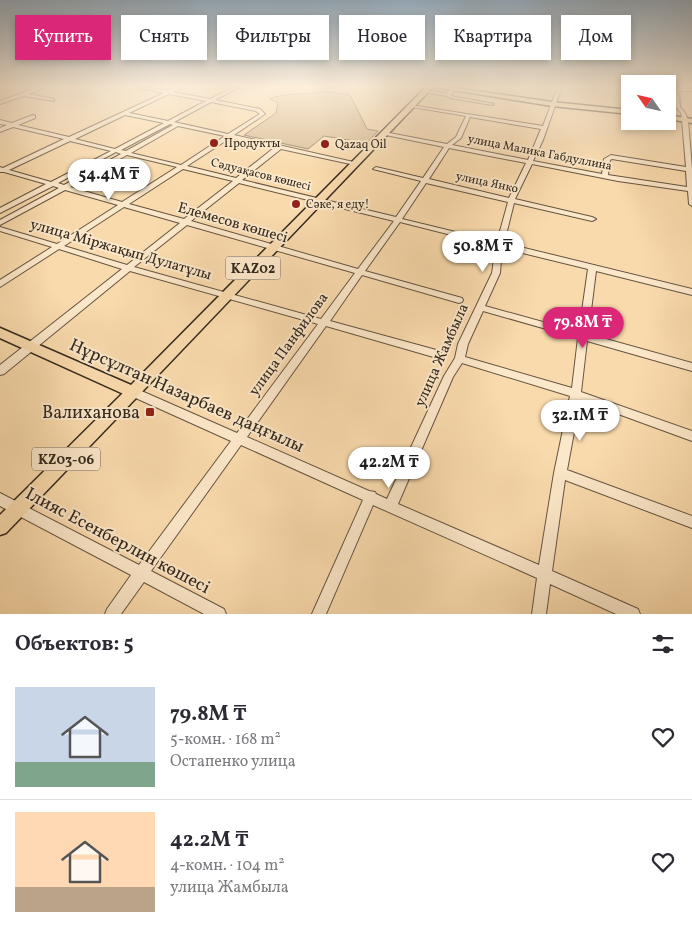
<!DOCTYPE html>
<html lang="ru">
<head>
<meta charset="utf-8">
<style>
	:root { --surface:#fff; --page:#f2f2f3; --text:#2b2b33; --muted:#7c7c81; --line:#e1e1e2; --accent:#db2777 }
	body { margin:0; font-family:Vollkorn,serif; background:var(--page); color:var(--text); height:100vh; display:flex; flex-direction:column; font-size:19px; white-space:nowrap }
	* { box-sizing:border-box; margin:0 }
	p { font-size:16px; color:var(--muted) }
	.icon { flex:none; width:28px; height:28px; fill:none; stroke:currentColor; stroke-width:2; stroke-linecap:round; stroke-linejoin:round }
	.map { position:relative; height:614px; overflow:hidden }
	.details { display:flex; flex-direction:column; background:var(--surface); flex:1 }
	.details>* { flex:none }
	.hud { position:absolute; left:15px; top:15px; width:662px; height:45px; display:flex; gap:10px }
	.needle { width:32px; rotate:304deg }
	.controls { position:absolute; left:621px; top:75px; display:grid; gap:10px }
	.controls a { display:grid; place-items:center; width:55px; height:55px; border-radius:0px; background:var(--surface); box-shadow:0 2px 8px #0003; font-size:25px }
	.price { position:absolute; translate:-50% -42px; padding:0 11px; border-radius:18px; background:#fff; color:#222; font-size:16px; line-height:32px; filter:drop-shadow(0 1px 2px #0008) }
	.price::after { content:''; position:absolute; left:50%; top:30px; width:15px; height:11px; margin-left:-8px; background:inherit; clip-path:polygon(0 0,100% 0,50% 100%) }
	.price.on { background:var(--accent); color:#fff }
	ul { padding:0; list-style:none }
	li { display:flex; align-items:center; gap:15px; height:125px; padding:0 15px }
	li+li { border-top:1px solid var(--line) }
	li span { display:grid; place-items:center; flex:none; width:140px; height:100px; border-radius:0px; color:#555 }
	li>.icon { margin-inline-start:auto }
	span .icon { width:60px; height:60px; fill:#fffc; stroke-width:1 }
	li b { font-size:21px }
	h2 { display:flex; justify-content:space-between; align-items:center; height:60px; padding:0 15px; font-size:21px }
	.tag { padding:0 18px; border-radius:0px; background:var(--surface); box-shadow:0 2px 8px #0003; font-size:18px; line-height:45px }
	.tag.on { background:var(--accent); color:#fff }
	.map>svg:first-child { display:block }
	.green { fill:#d8bc94; stroke:#86725a }
	.lines { fill:none; stroke-linecap:round; stroke-linejoin:round }
	.minor-casing { stroke:#655542; stroke-width:2 }
	.major-casing { stroke:#34291f; stroke-width:3 }
	.highway-casing { stroke:#34291f; stroke-width:3 }
	.minor { fill:#fbe7c9; fill-rule:evenodd }
	.major { fill:#f9daac; fill-rule:evenodd }
	.highway { fill:#f9daac; fill-rule:evenodd }
	.poi-dot { fill:#8f2418; stroke:#fbe7c9; stroke-width:2 }
	.labels { text-anchor:middle; stroke-width:4; stroke-linejoin:round; paint-order:stroke }
	.far-poi-label { font-size:12px; fill:#34291f; stroke:#fbe7c9; text-anchor:start }
	.far-street-label { font-size:12px; fill:#34291f; stroke:#fbe7c9 }
	.shield { fill:#fbe7c9; stroke:#706252; stroke-width:1 }
	.shield-label { font-size:14px; font-weight:bold; fill:#34291f }
	.street-label { font-size:15px; fill:#34291f; stroke:#fbe7c9 }
	.near-street-label { font-size:18px; fill:#34291f; stroke:#fbe7c9 }
	.near-poi-label { font-size:18px; fill:#34291f; stroke:#fbe7c9; text-anchor:end }
</style>
</head>
<body>
<div class="map">
<svg width="692" height="614" viewBox="0 0 692 614">
	<rect width="100%" height="100%" fill="#f9daac"/>
	<filter id="stains"><feTurbulence type="fractalNoise" baseFrequency=".004" numOctaves="4"/><feColorMatrix values="0 0 0 0 .2 0 0 0 0 .09 0 0 0 0 .02 0 0 0 .5 -.17"/></filter>
	<radialGradient id="worn" r=".72"><stop offset=".6" stop-color="#630" stop-opacity="0"/><stop offset="1" stop-color="#630" stop-opacity=".3"/></radialGradient>
	<path class="green" d="M323,91L350,95L367,129L378,131L367,143L324,136L308,149L244,135L276,113L278,103L270,99C283,92 308,96 323,91Z"/>
	<g class="lines">
		<g class="minor-casing">
			<path id="minor" d="M41,86H47L29,94L54,99V101L24,96L0,104V101Z
				M133,86C144,86 154,89 165,90C172,91 177,86 184,86L173,92L210,99L236,86H241L215,100L260,109L265,114L234,135L358,163L355,165L281,149L242,180L396,217L421,181L373,169L376,167L423,178L444,147L381,134L384,132L447,144L456,137L466,116L412,107L410,106V105L543,126L558,86H562L543,140L533,161L602,174L604,159L611,155L686,167L682,120L681,113L676,107L675,89L678,86H683L681,88L692,89V91H679L680,107L685,113L688,120L692,168V206L689,204L688,191L618,181L532,164L515,199L592,217L596,219L592,221L514,203L504,243L692,289V295L596,271L588,334L692,363V371L587,341L581,392L692,431V441L580,400L567,470L692,516V528L565,480L552,571L638,609L640,614H616L550,584L546,614H532L537,578L373,505L326,614H312L363,500L241,445L151,571L224,609L226,614H204L144,582L121,614H105L107,609L131,575L0,506V493L139,565L231,441L129,395L128,392L129,389L133,388L137,389L237,433L318,324L130,271L4,374L0,375V365L122,269L59,249L0,287V280L52,247L0,231V227L57,244L118,205L65,190L0,225V220L59,188L53,186L0,213V208L46,184L4,172H0V167L3,168L64,139L13,127L0,132V128L7,125L0,124V120L12,123L33,115L35,116V118L18,125L69,137L164,93ZM169,94L206,101L168,121L129,113ZM211,102L256,111L260,114L228,134L174,122ZM125,115L164,123L115,149L75,139ZM470,117L541,129L528,160L452,145L461,138ZM170,124L173,125L126,151L121,150ZM178,126L225,136L181,165L131,153ZM230,138L275,147L236,178L187,166ZM70,141L111,151L51,182L9,170ZM449,148L526,163L509,198L429,179ZM116,152L121,154L64,185L58,183ZM127,155L177,167L122,202L70,187ZM612,159L686,171L687,187L608,175L610,160ZM183,169L233,181L184,219L129,204ZM239,183L394,221L358,269L191,221ZM426,183L508,202L497,242L402,219ZM124,207L180,223L127,265L64,246ZM400,222L495,246C493,255 494,264 492,273L458,344L455,358L444,376L387,499L376,494L375,492L369,491L247,437L326,326L437,358L440,357L442,354L440,351L330,321L362,275L459,303L462,302L463,300L462,298L365,271ZM187,225L355,273L321,319L134,267ZM502,248L588,269L579,332L485,306L500,273ZM483,311L578,338L572,388L465,357L468,344ZM462,363L570,396L554,473L539,565L398,504L453,377Z
				M451,88L455,89L451,95V96L494,104L492,105L450,98L447,96L424,92L426,91L447,93Z"/>
		</g>
		<g class="major-casing">
			<path id="major" d="M428,86H442L552,102L630,110V114L552,106Z
				M668,115L692,119V123L668,119Z
				M133,387L138,388L140,392L138,396L6,533L0,535V515L128,388Z"/>
		</g>
		<g class="highway-casing">
			<path id="highway" d="M427,86H434L138,396L133,398L128,396L0,338V328L131,385Z"/>
		</g>
		<use href="#minor" class="minor"/>
		<use href="#major" class="major"/>
		<use href="#highway" class="highway"/>
	</g>
	<linearGradient id="sky" x2="0" y2="1"><stop stop-color="#94abbd"/><stop offset="0.5" stop-color="#fceeda"/><stop offset="1" stop-color="#fceeda" stop-opacity="0"/></linearGradient>
	<rect width="692" height="172" fill="url(#sky)"/>
	<g class="poi-dot">
		<circle cx="214" cy="143" r="5"/>
		<circle cx="325" cy="144" r="5"/>
		<circle cx="296" cy="204" r="5"/>
		<rect x="145" y="407" width="10" height="10" rx="2.5"/>
	</g>
	<g class="labels">
		<g class="far-poi-label">
			<text x="224" y="147">Продукты</text>
			<text x="335" y="148">Qazaq Oil</text>
			<text x="306" y="208">Сәке, я еду!</text>
		</g>
		<g class="far-street-label">
			<text transform="translate(540 152) rotate(11)" y="4">улица Малика Габдуллина</text>
			<text transform="translate(261 174) rotate(14)" y="4">Сәдуақасов көшесі</text>
			<text transform="translate(487 182) rotate(12)" y="4">улица Янко</text>
		</g>
		<g class="shield">
			<rect x="225.5" y="256.5" width="55" height="23" rx="4"/>
			<rect x="32" y="447.5" width="68" height="23" rx="4"/>
		</g>
		<g class="shield-label">
			<text x="253" y="273">KАZ02</text>
			<text x="66" y="464">KZ03-06</text>
		</g>
		<g class="street-label">
			<text transform="translate(233 222) rotate(16)" y="5">Елемесов көшесі</text>
			<text transform="translate(121 249) rotate(16)" y="5">улица Міржақып Дулатұлы</text>
			<text transform="translate(288 344) rotate(-54)" y="5">улица Панфилова</text>
			<text transform="translate(441 355) rotate(-66)" y="5">улица Жамбыла</text>
		</g>
		<g class="near-street-label">
			<text transform="translate(187 395) rotate(24)" y="6">Нұрсұлтан Назарбаев даңғылы</text>
			<text transform="translate(118 540) rotate(28)" y="6">Ілияс Есенберлин көшесі</text>
		</g>
		<g class="near-poi-label">
			<text x="140" y="418">Валиханова</text>
		</g>
	</g>
	<rect width="100%" height="100%" filter="url(#stains)"/>
	<rect width="100%" height="100%" fill="url(#worn)"/>
</svg>
<div class="controls">
<a><svg class="needle" viewBox="-14 -14 28 28"><path d="M0-13l5 13h-10z" fill="#e53935"/><path d="M0 13l5-13h-10z" fill="#7c7c81"/></svg></a>
</div>
<b class="price" style="left:109px;top:201px">54.4M ₸</b>
<b class="price" style="left:483px;top:273px">50.8M ₸</b>
<b class="price on" style="left:583px;top:349px">79.8M ₸</b>
<b class="price" style="left:580px;top:442px">32.1M ₸</b>
<b class="price" style="left:389px;top:489px">42.2M ₸</b>
<div class="hud">
<a class="tag on">Купить</a>
<a class="tag">Снять</a>
<a class="tag">Фильтры</a>
<a class="tag">Новое</a>
<a class="tag">Квартира</a>
<a class="tag">Дом</a>
</div>
</div>
<section class="details">
<h2>Объектов: 5<svg class="icon" aria-label="filters" viewBox="0 0 24 24"><path d="M4 7h16M4 17h16"/><circle cx="9" cy="7" r="2"/><circle cx="15" cy="17" r="2"/></svg></h2>
<ul>
<li><span style="background:linear-gradient(#c9d6e8 75%,#7fa58c 0)"><svg class="icon" aria-label="home" viewBox="0 0 24 24"><path d="M3 11l9-7 9 7M6 9v11h12V9"/></svg></span><div><b>79.8M ₸</b><p>5-комн. · 168 m²</p><p>Остапенко улица</p></div><svg class="icon" aria-label="heart" viewBox="0 0 24 24"><path d="M12 20l-8-8c-3-5 5-10 8-4 3-6 11-1 8 4z"/></svg></li>
<li><span style="background:linear-gradient(#ffd9b3 75%,#b9a48a 0)"><svg class="icon" aria-label="home" viewBox="0 0 24 24"><path d="M3 11l9-7 9 7M6 9v11h12V9"/></svg></span><div><b>42.2M ₸</b><p>4-комн. · 104 m²</p><p>улица Жамбыла</p></div><svg class="icon" aria-label="heart" viewBox="0 0 24 24"><path d="M12 20l-8-8c-3-5 5-10 8-4 3-6 11-1 8 4z"/></svg></li>
</ul>
</section>
</body>
</html>
